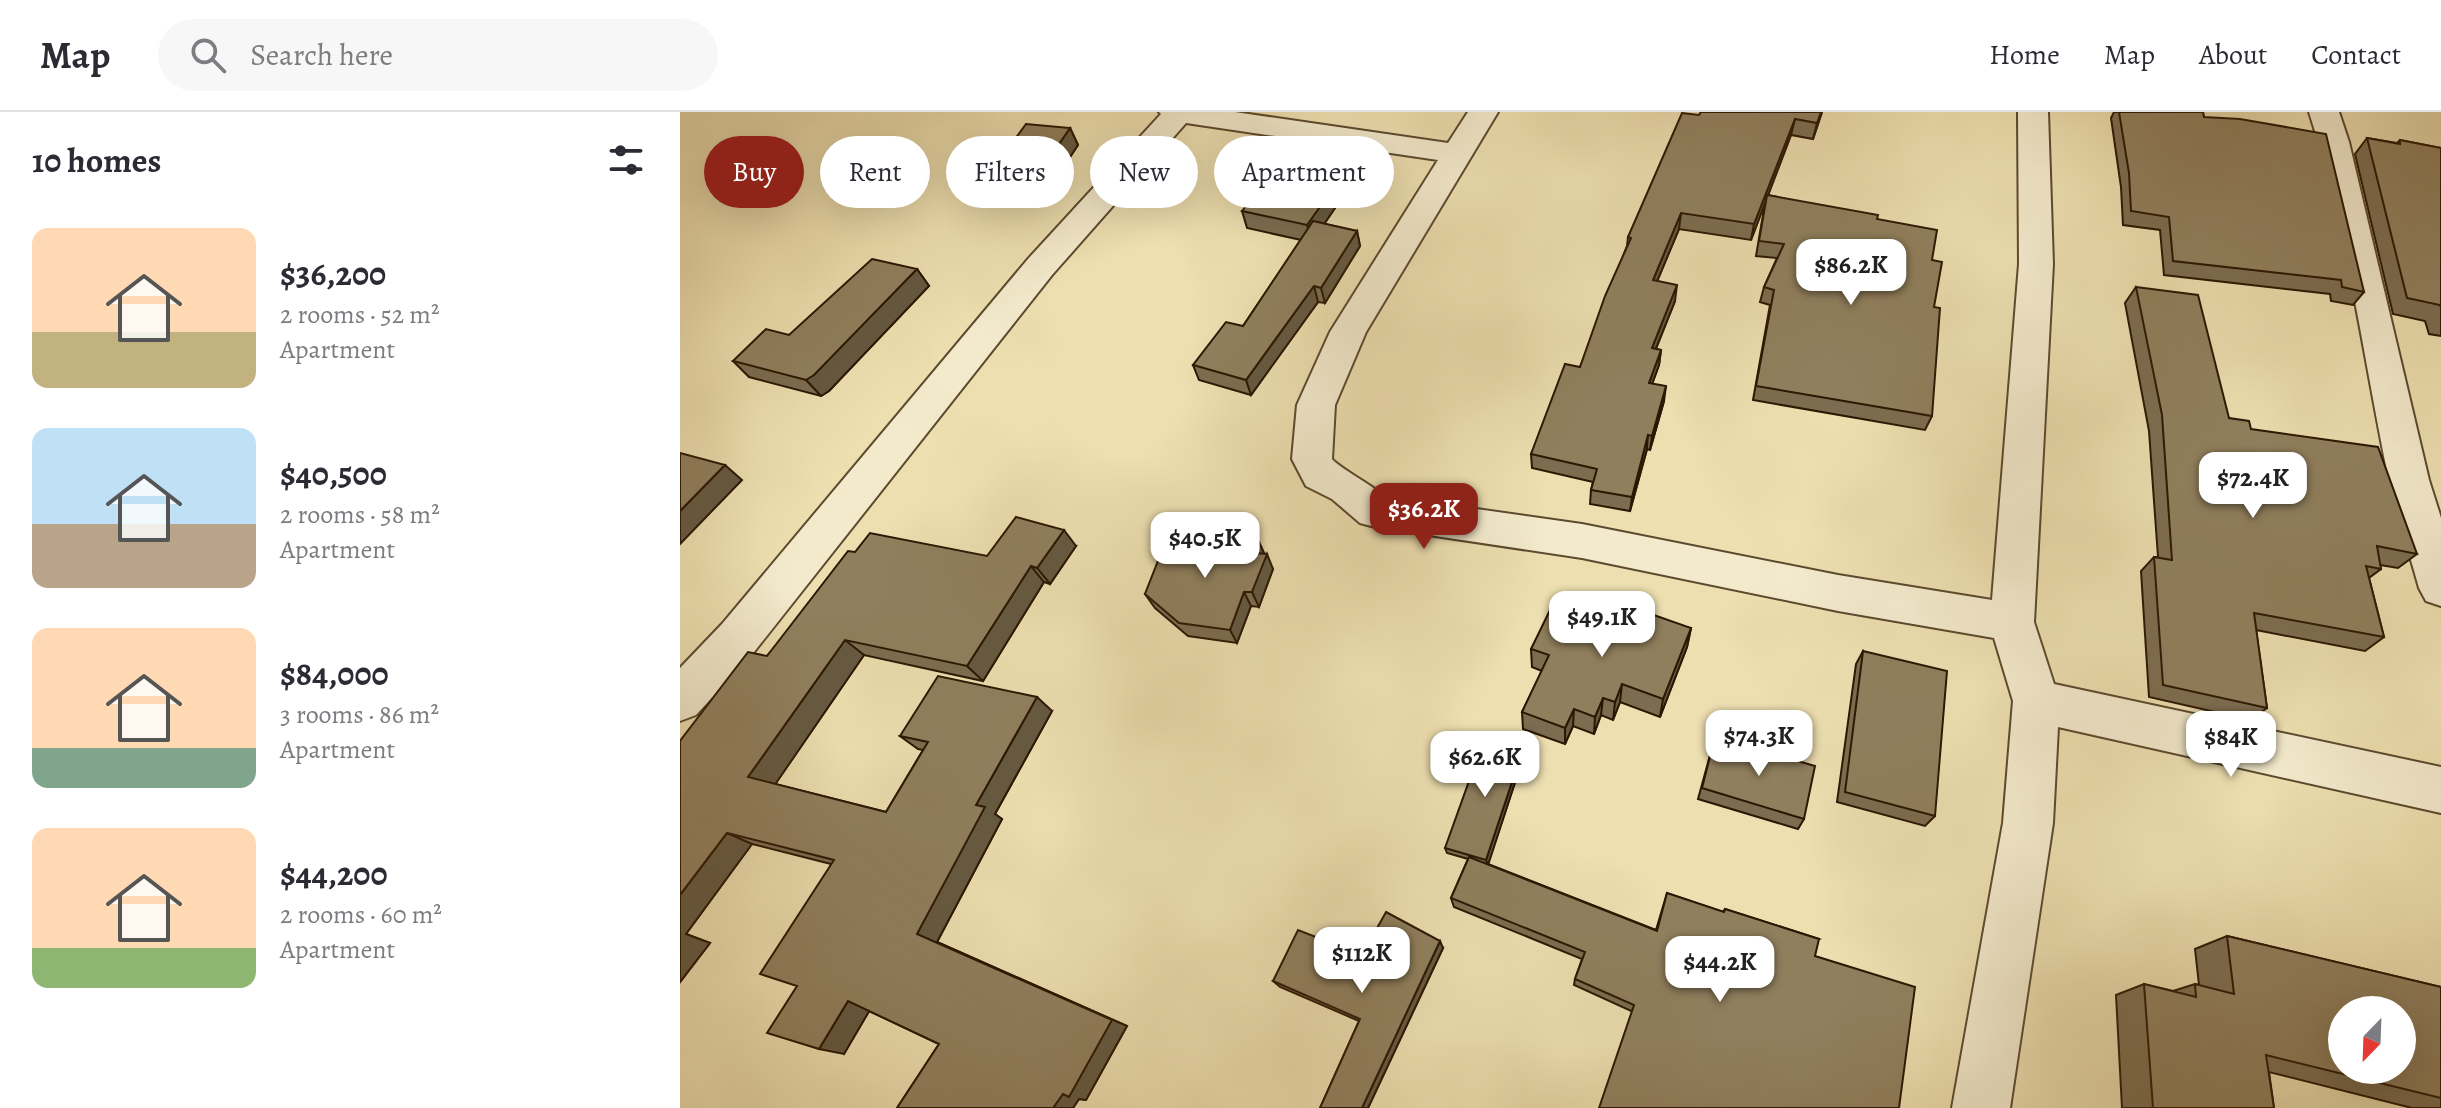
<!DOCTYPE html>
<html lang="en">
<head>
<meta charset="utf-8">
<style>
	:root { --surface:#fff; --page:#f7f7f7; --text:#2b2b33; --muted:#7c7c81; --line:#e1e1e2; --accent:#8f2418 }
	body { margin:0; font-family:Alegreya,serif; background:var(--page); color:var(--text); height:100vh; display:flex; flex-direction:column; font-size:30px; white-space:nowrap }
	* { box-sizing:border-box; margin:0 }
	p { font-size:26px; color:var(--muted) }
	.icon { flex:none; width:44px; height:44px; fill:none; stroke:currentColor; stroke-width:2; stroke-linecap:round; stroke-linejoin:round }
	.map { position:relative; flex:1; overflow:hidden }
	.side { display:flex; flex-direction:column; background:var(--surface); width:680px }
	.side>* { flex:none }
	.guide { position:absolute; left:24px; top:24px; width:760px; height:72px; display:flex; gap:16px }
	.needle { width:52px; rotate:203deg }
	.buttons { position:absolute; left:1648px; top:884px; display:grid; gap:16px }
	.buttons a { display:grid; place-items:center; width:88px; height:88px; border-radius:50%; background:var(--surface); box-shadow:0 8px 32px #0002; font-size:40px }
	.price { position:absolute; translate:-50% -68px; padding:0 18px; border-radius:16px; background:#fff; color:#222; font-size:26px; line-height:52px; filter:drop-shadow(0 2px 4px #0008) }
	.price::after { content:''; position:absolute; left:50%; top:48px; width:24px; height:18px; margin-left:-12px; background:inherit; clip-path:polygon(0 0,100% 0,50% 100%) }
	.price.active { background:var(--accent); color:#fff }
	ul { padding:0; list-style:none }
	li { display:flex; align-items:center; gap:24px; height:200px; padding:0 32px }
	li span { display:grid; place-items:center; flex:none; width:224px; height:160px; border-radius:16px; color:#555 }
	li>.icon { margin-inline-start:auto }
	span .icon { width:96px; height:96px; fill:#fffc; stroke-width:1 }
	li b { font-size:34px }
	h2 { display:flex; justify-content:space-between; align-items:center; height:96px; padding:0 32px; font-size:34px }
	.tag { padding:0 28px; border-radius:36px; background:var(--surface); box-shadow:0 8px 32px #0002; font-size:28px; line-height:72px }
	.tag.active { background:var(--accent); color:#fff }
	header { display:flex; align-items:center; gap:48px; box-sizing:border-box; height:112px; padding:0 40px; background:var(--surface); border-bottom:2px solid var(--line) }
	header strong { font-size:38px }
	nav { display:flex; gap:44px; margin-inline-start:auto; font-size:28px }
	.search { width:560px; height:72px; background:var(--page); display:flex; align-items:center; gap:20px; box-sizing:border-box; padding:0 28px; border-radius:44px; color:var(--muted); font-size:30px }
	main { display:flex; flex:1; min-height:0 }
	.map>svg:first-child { display:block }
	.lines { fill:none; stroke-linecap:round; stroke-linejoin:round }
	.minor-casing { stroke:#5c492e; stroke-width:4 }
	.minor { fill:#f3eacc; fill-rule:evenodd }
	.wall { fill:#7c6d50; stroke:#2b1703; stroke-width:2 }
	.shaded-wall { fill:#655941; stroke:#2b1703; stroke-width:2 }
	.building { fill:#907f5d; stroke:#2b1703; stroke-width:2; fill-rule:evenodd }
</style>
</head>
<body>
<header>
<strong>Map</strong>
<div class="search"><svg class="icon" aria-label="search" viewBox="0 0 24 24"><circle cx="10" cy="10" r="6"/><path d="M15 15l6 6"/></svg>Search here</div>
<nav><a>Home</a><a>Map</a><a>About</a><a>Contact</a></nav>
</header>
<main>
<section class="side">
<h2>10 homes<svg class="icon" aria-label="filters" viewBox="0 0 24 24"><path d="M4 7h16M4 17h16"/><circle cx="9" cy="7" r="2"/><circle cx="15" cy="17" r="2"/></svg></h2>
<ul>
<li><span style="background:linear-gradient(#ffd9b3 65%,#c2b280 0)"><svg class="icon" aria-label="home" viewBox="0 0 24 24"><path d="M3 11l9-7 9 7M6 9v11h12V9"/></svg></span><div><b>$36,200</b><p>2 rooms · 52 m²</p><p>Apartment</p></div></li>
<li><span style="background:linear-gradient(#bfe0f5 60%,#b9a48a 0)"><svg class="icon" aria-label="home" viewBox="0 0 24 24"><path d="M3 11l9-7 9 7M6 9v11h12V9"/></svg></span><div><b>$40,500</b><p>2 rooms · 58 m²</p><p>Apartment</p></div></li>
<li><span style="background:linear-gradient(#ffd9b3 75%,#7fa58c 0)"><svg class="icon" aria-label="home" viewBox="0 0 24 24"><path d="M3 11l9-7 9 7M6 9v11h12V9"/></svg></span><div><b>$84,000</b><p>3 rooms · 86 m²</p><p>Apartment</p></div></li>
<li><span style="background:linear-gradient(#ffd9b3 75%,#8fb573 0)"><svg class="icon" aria-label="home" viewBox="0 0 24 24"><path d="M3 11l9-7 9 7M6 9v11h12V9"/></svg></span><div><b>$44,200</b><p>2 rooms · 60 m²</p><p>Apartment</p></div></li>
</ul>
</section>
<div class="map">
<svg width="1761" height="996" viewBox="0 0 1761 996">
	<rect width="100%" height="100%" fill="#eddfb0"/>
	<filter id="stains"><feTurbulence type="fractalNoise" baseFrequency=".0025" numOctaves="4"/><feColorMatrix values="0 0 0 0 .2 0 0 0 0 .09 0 0 0 0 .02 0 0 0 .5 -.17"/></filter>
	<radialGradient id="worn" r=".72"><stop offset=".6" stop-color="#630" stop-opacity="0"/><stop offset="1" stop-color="#630" stop-opacity=".3"/></radialGradient>
	<g class="lines">
		<g class="minor-casing">
			<path id="minor" d="M479,0H555L768,31L788,0H818L686,220L655,293L652,347C656,353 695,376 705,384L902,412L1158,463L1312,488L1339,152L1338,0H1368L1373,152L1354,510L1374,572L1761,655V701L1378,615L1373,711L1330,996H1272L1323,711L1333,589L1314,526L1158,499L902,446L695,415L680,411L652,387L626,374L612,347L617,293L650,220L758,48L506,11L372,163L74,540L16,603L0,609V556L42,512L348,147L481,2Z
				M1629,0H1659L1669,30L1749,368L1761,406V494L1746,489L1739,476C1729,439 1716,402 1708,364C1683,243 1667,118 1629,0Z"/>
		</g>
		<use href="#minor" class="minor"/>
	</g>
	<path class="wall" d="M1021,0H1142L1133,27L1111,23L1088,83L1197,107L1252,148L1254,195L1252,304L1245,318L1073,288L1090,193L1080,190L1084,175L1097,146L1076,144L1085,91L1071,128L999,117L977,169L995,189L976,237L981,238L979,253L972,272L984,289L970,338L967,337L950,399L910,392L911,378L913,370L852,356L851,342L900,255L947,134L948,125Z
		M1434,0H1523L1524,5L1684,180L1673,193L1651,189L1650,182L1484,163L1480,118L1443,113L1441,75L1431,6Z
		M390,16L398,33L373,71L327,67L318,50Z
		M1687,26L1717,31L1720,28L1761,36V224L1749,222L1745,209L1713,202L1675,42Z
		M655,96L644,112L677,119L680,134L645,191L638,190L571,283L519,268L513,253L563,214L621,128L567,116L562,99Z
		M237,157L249,174L149,279L141,284L69,265L53,249L109,223Z
		M1456,175L1549,306L1571,317L1737,442L1718,456L1700,453L1701,457L1689,466L1704,525L1685,539L1576,518L1587,596L1570,608L1469,585L1461,459L1474,445H1478L1469,319L1445,191Z
		M396,434L370,472L364,470L303,569L184,543L95,672L206,700L243,638L238,637L220,624L372,599L315,702L322,707L257,830L447,914L406,988L399,987L393,996H217L259,932L189,899L164,942L117,874L151,752L72,732L6,822L30,831L0,870V629L87,544L175,440L307,444Z
		M584,442L593,457L579,495L571,494L557,531L508,524L475,496L465,482Z
		M901,510L1011,516L1007,535L980,605L940,590L933,608L921,603L914,622L893,614L885,632L843,617L842,600L862,559L852,555L851,537Z
		M1183,539L1255,704L1245,714L1157,690L1176,552Z
		M1035,625L1124,707L1118,717L1018,687Z
		M843,637L844,643L808,752L976,818L987,781L1043,800L1045,797L1139,827L951,899L894,873L895,867L902,847L774,795L771,786L788,747L767,741L765,736Z
		M1547,824L1761,875V996H1732L1589,960L1594,996H1442L1436,883L1464,872L1493,879L1515,872L1519,873L1515,837Z
		M763,836L688,996H640L679,909L600,875L593,869L682,843Z"/>
	<path class="shaded-wall" d="M1141,0H1142L1133,27L1137,11Z
		M1115,7L1111,23L1071,128L1074,112Z
		M390,16L398,33L373,71L364,54Z
		M651,79L655,96L632,130L627,113Z
		M1001,101L999,117L971,184L973,168Z
		M677,119L680,134L645,191L641,176Z
		M237,157L249,174L149,279L141,284L126,268Z
		M997,173L995,189L970,251L972,236Z
		M634,174L638,190L571,283L566,268Z
		M981,238L979,253L967,286L969,271Z
		M986,274L984,289L970,338L972,324Z
		M968,323L967,337L950,399L952,385Z
		M45,353L62,368L0,432V399Z
		M384,418L396,434L370,472L357,456Z
		M579,430L586,445L587,442L593,457L579,495L572,480L575,441Z
		M351,454L364,470L303,569L287,554Z
		M564,480L571,494L557,531L550,518Z
		M1011,516L1007,535L980,605L983,587Z
		M165,528L184,543L92,677L68,665Z
		M942,572L940,590L933,608L935,590Z
		M357,585L372,599L315,702L322,707L257,830L447,914L406,988L399,987L393,996H373L237,822L296,693Z
		M923,586L921,603L914,622L915,605Z
		M894,597L893,614L885,632V616Z
		M843,637L844,643L808,753L806,748Z
		M47,721L72,732L6,822L30,831L0,870V783Z
		M760,829L763,836L688,996H682Z
		M168,889L191,896L164,942L139,937Z"/>
	<path class="building" d="M1021,0H1141L1137,11L1115,7L1074,112L1001,101L973,168L997,173L972,236L981,238L969,271L986,274L972,324L968,323L952,385L911,378L917,357L851,342L885,252L900,255L925,184L951,126L948,125L1002,1L1019,3Z
		M1439,0H1523L1524,5L1560,7L1646,22L1684,180L1662,175L1661,168L1493,149L1489,105L1451,99L1449,61Z
		M346,12L390,16L364,54L318,50Z
		M1687,26L1720,32V28L1761,36V196L1760,193L1727,186Z
		M588,66L651,79L627,113L562,99Z
		M1087,83L1198,103L1197,107L1257,118L1252,148L1262,150L1254,195L1260,196L1252,304L1076,274L1094,178L1084,175L1104,132L1079,129Z
		M633,109L677,119L641,176L634,174L566,268L513,253L546,210L563,214Z
		M192,147L237,157L134,263L126,268L53,249L86,217L109,223Z
		M1456,175L1518,183L1549,306L1569,309L1571,317L1698,335L1737,442L1697,434L1701,457L1686,454L1704,525L1574,501L1587,596L1483,573L1474,445L1492,448L1482,303Z
		M0,341L45,353L0,399Z
		M336,405L384,418L357,456L351,454L287,554L165,528L68,665L206,700L248,630L220,624L258,564L357,585L296,693L305,695L237,822L432,908L389,985L383,982L373,996H217L259,932L168,889L139,937L87,921L117,874L80,862L154,748L47,721L0,783V629L68,540L87,544L168,439L175,440L190,421L307,444Z
		M534,425L579,430L575,441L587,442L572,480H564L550,518L499,511L465,482L485,431L505,428L531,433Z
		M914,482L1011,516L983,587L942,572L935,590L923,586L915,605L894,597L885,616L842,600L869,543L851,537L870,498L901,510Z
		M1183,539L1267,559L1255,704L1165,680Z
		M812,623L843,637L806,748L765,736L793,658Z
		M1035,625L1135,654L1124,707L1022,676Z
		M789,745L977,819L987,781L1044,800L1045,797L1139,827L1135,844L1235,875L1219,996H919L954,893L895,867L905,840L771,786Z
		M706,800L760,829L682,996H640L680,907L593,869L618,818L682,843Z
		M1547,824L1761,875V986L1586,943L1594,996H1473L1464,872L1516,885L1515,872L1554,882ZM1662,898H1722V958H1662Z"/>
	<rect width="100%" height="100%" filter="url(#stains)"/>
	<rect width="100%" height="100%" fill="url(#worn)"/>
</svg>
<div class="buttons">
<a><svg class="needle" viewBox="-14 -14 28 28"><path d="M0-13l5 13h-10z" fill="#e53935"/><path d="M0 13l5-13h-10z" fill="#7c7c81"/></svg></a>
</div>
<b class="price" style="left:1171px;top:195px">$86.2K</b>
<b class="price" style="left:1573px;top:408px">$72.4K</b>
<b class="price active" style="left:744px;top:439px">$36.2K</b>
<b class="price" style="left:525px;top:468px">$40.5K</b>
<b class="price" style="left:922px;top:547px">$49.1K</b>
<b class="price" style="left:1079px;top:666px">$74.3K</b>
<b class="price" style="left:1551px;top:667px">$84K</b>
<b class="price" style="left:805px;top:687px">$62.6K</b>
<b class="price" style="left:682px;top:883px">$112K</b>
<b class="price" style="left:1040px;top:892px">$44.2K</b>
<div class="guide">
<a class="tag active">Buy</a>
<a class="tag">Rent</a>
<a class="tag">Filters</a>
<a class="tag">New</a>
<a class="tag">Apartment</a>
</div>
</div>
</main>
</body>
</html>
